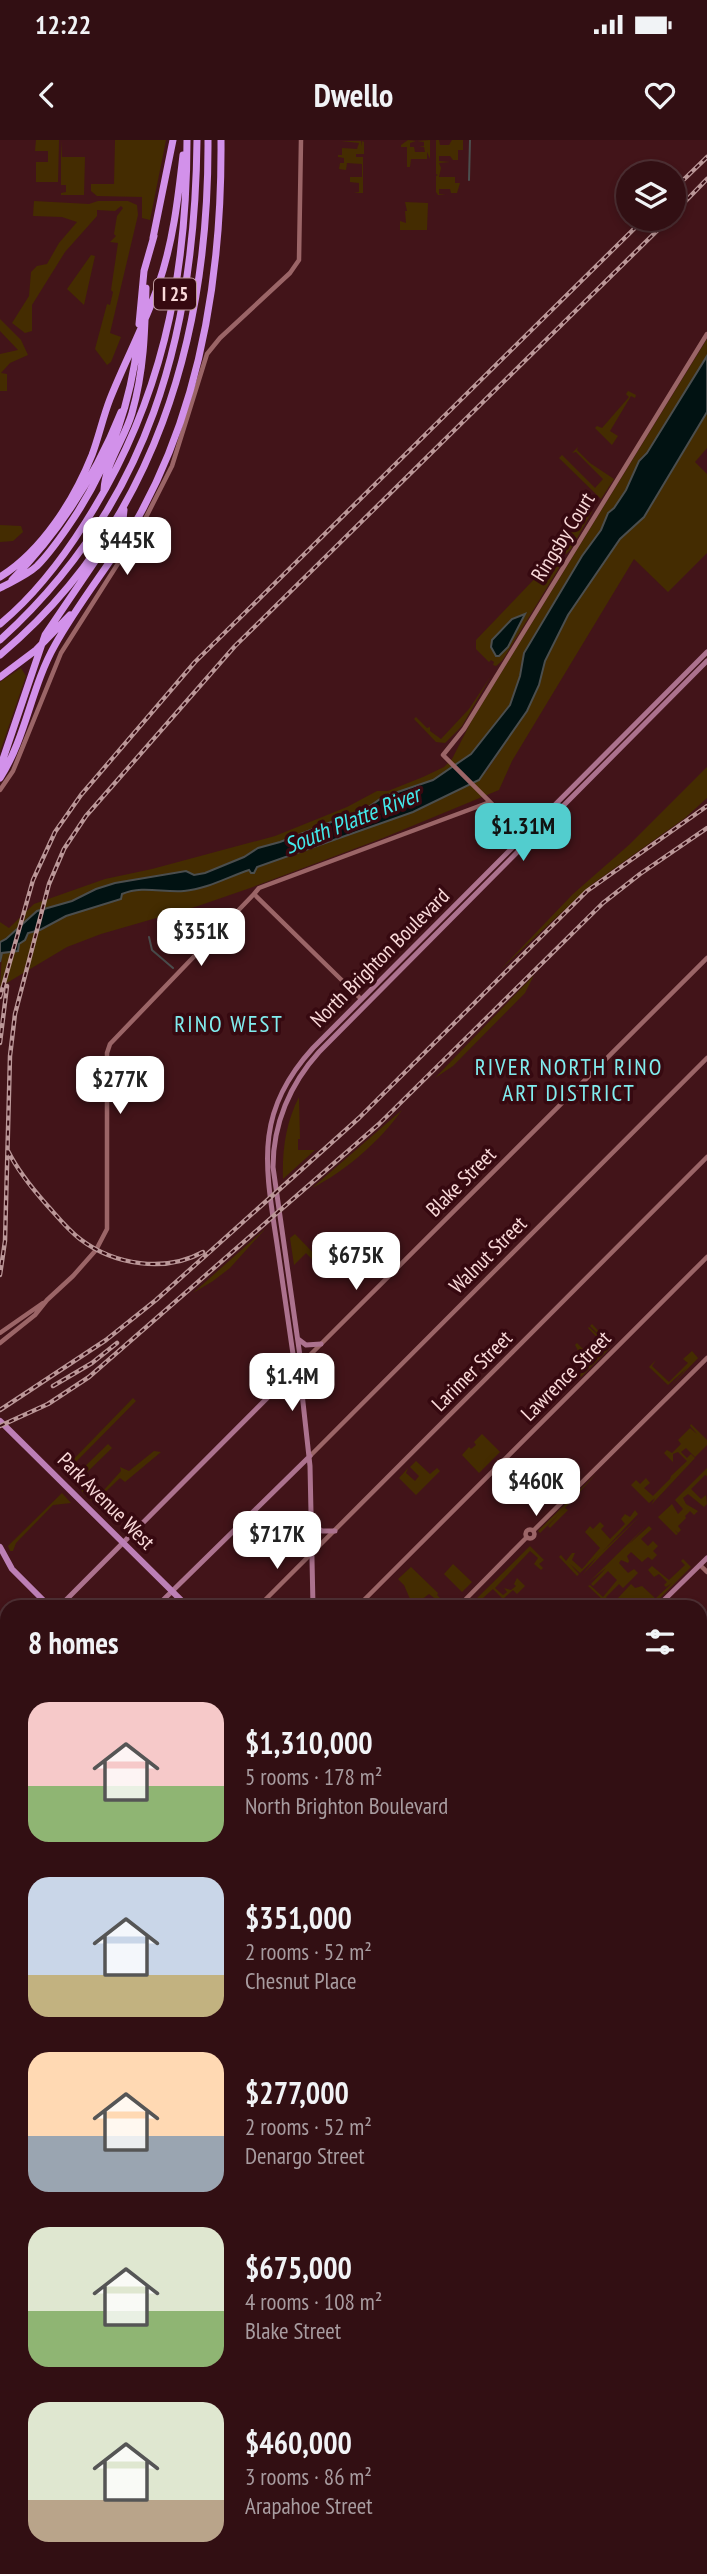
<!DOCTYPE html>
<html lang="en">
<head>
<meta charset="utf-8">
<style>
	:root { --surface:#320f13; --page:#3a181c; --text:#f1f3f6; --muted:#a89ca0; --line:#4d2f33; --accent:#52cdce }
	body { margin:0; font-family:"PT Sans Narrow",sans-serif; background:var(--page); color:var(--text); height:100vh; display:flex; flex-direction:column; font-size:26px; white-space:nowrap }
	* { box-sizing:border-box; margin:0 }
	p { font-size:23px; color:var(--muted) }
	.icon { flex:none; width:38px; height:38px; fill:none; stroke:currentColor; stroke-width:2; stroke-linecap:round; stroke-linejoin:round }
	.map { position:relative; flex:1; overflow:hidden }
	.sheet { position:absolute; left:0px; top:1460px; width:707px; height:975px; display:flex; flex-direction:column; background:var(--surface); border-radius:21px 21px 0 0; box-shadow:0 4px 10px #0003,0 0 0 2px var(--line) }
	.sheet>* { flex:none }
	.tools { position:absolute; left:616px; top:21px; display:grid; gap:14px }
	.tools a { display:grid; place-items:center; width:70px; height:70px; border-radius:50%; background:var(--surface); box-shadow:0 4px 10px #0003,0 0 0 2px var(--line); font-size:35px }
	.price { position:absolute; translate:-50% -60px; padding:0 16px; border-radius:14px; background:#fff; color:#222; font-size:23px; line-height:46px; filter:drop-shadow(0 2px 4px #0008) }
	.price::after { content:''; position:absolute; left:50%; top:42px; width:21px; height:16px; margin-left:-10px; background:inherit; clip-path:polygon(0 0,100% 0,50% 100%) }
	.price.selected { background:var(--accent); color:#111 }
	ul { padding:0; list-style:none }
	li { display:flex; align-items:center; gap:21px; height:175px; padding:0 28px }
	li span { display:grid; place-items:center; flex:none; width:196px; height:140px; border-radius:21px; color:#555 }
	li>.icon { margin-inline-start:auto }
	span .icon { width:84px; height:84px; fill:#fffc; stroke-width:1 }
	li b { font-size:30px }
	h2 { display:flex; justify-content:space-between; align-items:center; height:84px; padding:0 28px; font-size:30px }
	.status { display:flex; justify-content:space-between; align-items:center; height:49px; padding:0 35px; background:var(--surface); direction:ltr }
	.status svg { height:19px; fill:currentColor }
	header { display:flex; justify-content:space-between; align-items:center; height:91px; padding:0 28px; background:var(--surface); font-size:32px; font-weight:800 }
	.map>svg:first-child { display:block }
	.green { fill:#442c01 }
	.water { fill:#011212; stroke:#4b4e4e; stroke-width:2 }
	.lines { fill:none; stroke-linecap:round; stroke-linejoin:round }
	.stream { stroke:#4b4e4e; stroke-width:2 }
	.tertiary { stroke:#9b6567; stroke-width:4.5 }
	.secondary { stroke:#ac728e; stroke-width:5 }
	.primary { stroke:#bc7fb6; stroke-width:6 }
	.motorway { stroke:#d291ea; stroke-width:7 }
	.tram { stroke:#bb9798; stroke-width:2 }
	.rail-casing { stroke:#bb9798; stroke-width:4.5 }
	.rail { stroke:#360910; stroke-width:2; stroke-dasharray:5; stroke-linecap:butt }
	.labels { text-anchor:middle; stroke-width:7; stroke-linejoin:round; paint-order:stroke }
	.shield { fill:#360910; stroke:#be9b9d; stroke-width:2 }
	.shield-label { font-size:19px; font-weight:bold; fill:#f9d9d9 }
	.street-label { font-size:21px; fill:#f9d9d9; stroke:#360910 }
	.water-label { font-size:23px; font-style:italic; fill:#42eaec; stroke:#360910 }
	.neighbourhood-label { font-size:23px; letter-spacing:2px; fill:#81edef; stroke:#360910 }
</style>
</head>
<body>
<div class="status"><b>12:22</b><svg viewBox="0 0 49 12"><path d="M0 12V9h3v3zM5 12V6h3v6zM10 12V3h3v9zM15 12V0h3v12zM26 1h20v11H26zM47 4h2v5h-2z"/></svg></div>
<header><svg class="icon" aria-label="back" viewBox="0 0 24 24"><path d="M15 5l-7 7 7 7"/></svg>Dwello<svg class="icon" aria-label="heart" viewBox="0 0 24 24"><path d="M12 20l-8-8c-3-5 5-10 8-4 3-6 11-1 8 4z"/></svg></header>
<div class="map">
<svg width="707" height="2434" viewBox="0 0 707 2434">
	<rect width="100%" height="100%" fill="#421419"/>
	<path class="green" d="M36,0H59L58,42H36V22H48V11H35Z
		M61,0L62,17H85L84,55H61V53L66,52V45H61Z
		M115,0H166L150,80L142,78V57L97,56L91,51V44H114Z
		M408,0L416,1L410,3V7H414L415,12H425L424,7H419L424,6V2L417,1L430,0V19L427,12V19H411L410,27H407V7H401V5Z
		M436,0H439L440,5H449L452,0H463V10H458V20H453L450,16H439V21L450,22L439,23L441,28L439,37H455V43H460L457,53H451L450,49H439V54L446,55H438L436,52V36L438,35L436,34Z
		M341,1H361V6L362,1L364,2V14H356V17H363V53H354L359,52V43L350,42V37H362V24L347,23L346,30L339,29L340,23H344V18L338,17V15H342V8L357,9L359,3Z
		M34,61L89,64L98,61H128L137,65L138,75L110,193L121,197L111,222L107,225L95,209L107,164L110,165L113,152L111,150L118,103L110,102L116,96L114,94L117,76L123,68L121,66L115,71L97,70V76L65,112L32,165V191L25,193L12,183L29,156L31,132L37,126L47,124L59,103L77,82L62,77L33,76Z
		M405,62L428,63L427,90H400V81L406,83L405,71H407Z
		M91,115L95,116L84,165L67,149Z
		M0,179L21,200L28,215L10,223L1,233L7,234V251H0V214L18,210L0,191Z
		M707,199V216L647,313L639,321L626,350L614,368L608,373L601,390L582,416L542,483L521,524L520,535L510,565L471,614L433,640L383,657L367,668L280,702L258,708L244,717L205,733L194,735L186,731L115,743L96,749L72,761L37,771L6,799L0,802V782L9,788L34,764L105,739L152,729L275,696L347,667L377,651H388L423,637L444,627L452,619L472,580Z
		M628,251L636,255L635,258L631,256L610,291L618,296L612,305L595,288L597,286L602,288L629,257L626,254Z
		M707,272V308L695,322L707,334V413L668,452L634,419L512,621L499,650L383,698L253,747L198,766L101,794L67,807L0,847L2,813L19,804L28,793L40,790L53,781L77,772L120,759L122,754L148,748L164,751L234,735L413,672L452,653L486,632L527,571L539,545L545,521L568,475L620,399L644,377Z
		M578,307L577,310L590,323L614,339L601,359L559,318L562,315L595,348L603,339L576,312L572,313Z
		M593,370L571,409L566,414H563L558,405Z
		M0,385L21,386L23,392L13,401L0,402Z
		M549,416H554L560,421L559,428L502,521L496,526L493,525L494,522L491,520L489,522L476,509V500L544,429L540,425Z
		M21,528L26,536L0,612V542Z
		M491,536L462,586L445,603L436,602L414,579L416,577L427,588L430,587V591L441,599L469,569Z
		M707,627V658L685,678L591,745L500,830L573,754L630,704Z
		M534,835L525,853L453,926L435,938Z
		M299,957L300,999H298V1010H315L283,1039C282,1010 286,982 299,957Z
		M402,970C380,1001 346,1031 312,1048Z
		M266,1088L230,1128L213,1141L193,1153Z
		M295,1094L322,1122L318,1125L306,1113L294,1125L290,1098Z
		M592,1184L610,1203L607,1205L610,1208L581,1237L579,1235L598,1216L589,1224L587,1222L590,1218L585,1212L581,1216L575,1205L577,1203L592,1218L604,1205L588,1188L589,1187L606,1202L590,1186Z
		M707,1209L670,1247L687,1228L668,1245L649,1227L656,1220L652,1226L669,1242L688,1223L683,1219L692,1211L698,1218Z
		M133,1258L136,1261L69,1329L66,1327Z
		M691,1284L707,1300V1305L695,1317L686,1308L681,1312L687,1318L691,1314L695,1318L651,1365L655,1358L649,1363L631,1345L636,1340L640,1344L646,1338L650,1343L644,1348L653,1356L670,1339L671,1336L687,1321L678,1312L673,1314V1322L664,1313L667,1310L672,1313L681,1304L678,1300L690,1288L697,1294L690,1286Z
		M482,1294L500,1312L479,1333L462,1315L469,1307L471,1309L476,1305L474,1302Z
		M108,1304L112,1308L77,1342L88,1354L86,1356L72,1339Z
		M154,1311L161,1312L125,1342L120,1338L94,1363L90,1359L92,1357L95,1360L121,1331L120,1327L129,1331Z
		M416,1321L430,1334L437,1328L440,1331L416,1355L399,1338L408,1328L406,1333L415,1341L419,1336L410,1327Z
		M707,1328V1336L705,1335L691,1349L701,1359L706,1355L707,1364L704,1367L688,1354L683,1358L686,1364L698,1371L694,1375L690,1371L685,1376L686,1378L678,1386L681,1390L678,1393L675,1390L678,1394L676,1395L658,1377L672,1364L678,1374L683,1369L675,1360Z
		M597,1333L565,1368L568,1370L550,1388L548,1386L560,1373L540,1393L538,1391Z
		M62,1353L71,1363L53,1365L16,1403L13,1411H10L8,1406Z
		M635,1370L638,1374L603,1411L640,1376L582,1435L597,1417L580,1433L570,1424L579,1434L577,1436L559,1417L561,1415L566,1421L572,1413H575L572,1420L582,1429L600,1408L585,1392L590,1386L593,1389L600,1382L604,1386L601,1389L610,1399L625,1384L621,1379L625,1374L630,1377Z
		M648,1384L628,1405L649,1386L652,1389L641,1399L648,1406L653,1401L658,1406L653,1411L657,1415L652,1420L648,1417L642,1422L631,1412L627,1416L629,1421L628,1423L621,1420L619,1423L628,1433L634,1429L638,1433L623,1448L619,1444L606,1457L609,1461L607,1464L588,1446L590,1445L603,1457L617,1440L608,1431L593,1446L591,1444L606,1428L589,1442Z
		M530,1406L544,1420L539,1424L543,1428L541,1430L534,1424L538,1418L530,1411L495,1448L503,1455L507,1452L504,1448L511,1450L516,1446L514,1444L517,1438L525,1446L517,1454L513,1450L503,1459L493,1449L483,1458L491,1466L502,1459L504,1462L501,1466H474L471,1464Z
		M683,1419L691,1427L658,1460L656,1458L672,1443L666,1447L664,1445L667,1442L659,1434L654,1437L648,1430L652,1426L669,1440L685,1425L681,1421Z
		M453,1424L472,1442L462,1452L444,1434Z
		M411,1427L438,1453L437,1455L440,1458L438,1461L429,1454L413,1466L404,1445L398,1439Z
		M631,1444L635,1448L642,1446L655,1458L646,1466H640L633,1460L624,1464L618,1458Z"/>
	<path class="water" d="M707,216V272L644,377L620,399L568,475L545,521L539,545L527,571L479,640L413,672L257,727L254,733H251L249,730C228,737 207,749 184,751C163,753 143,745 122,754L121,759L66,776L40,790L28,793L25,800L19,804L18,811L2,813L0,822V802L6,799L37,771L72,761L96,749L115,743L186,731L194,735L205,733L244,717L258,708L280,702L367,668L383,657L433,640L471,614L510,565L520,536L524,513L582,416L601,390L608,373L614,368L626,350L639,321L647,313Z
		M525,474L508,507L499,516H496L491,507L492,500L512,479Z"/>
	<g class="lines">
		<path class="stream" d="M469,40L470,0
			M149,797L152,810L173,828"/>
		<path class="tertiary" d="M0,650L13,631L61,513L140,389L172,326L207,214L220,198L290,133L299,120L301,0
			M524,696L443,615L464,589L707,194
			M361,859L254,754L259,748L490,662
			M0,1193L43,1163
			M0,1203L35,1175L47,1160L73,1136L96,1110L107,1089V913L110,904L254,754
			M299,1226L707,818
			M310,1316L707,918
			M525.5 1394a4.5 4.5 0 1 1 9 0a4.5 4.5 0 1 1-9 0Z
			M533,1391L707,1218
			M700,1425L707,1432
			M259,1466L707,1017
			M358,1466L707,1117
			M459,1466L527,1397
			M0,1558L7,1565
			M700,1624L707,1617
			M700,1722L707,1715
			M0,1727L7,1720
			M0,1827L7,1820
			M0,1835L7,1842
			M0,1928L7,1921
			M0,2026L7,2019
			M700,2114H707
			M700,2214H707
			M0,2324L7,2317
			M0,2426L7,2419
			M192,2434L199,2427
			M291,2434L303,2427"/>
		<path class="secondary" d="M298,1199L306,1205L321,1204
			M299,1226L294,1221C288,1182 283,1143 277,1104C265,1024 254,973 313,908L707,512
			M312,1384L322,1391H335
			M60,1466L299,1226
			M157,1466L310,1316
			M313,1466L310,1326L299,1226L300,1216L273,1027C273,984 290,944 319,912L707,521
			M658,1466L707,1418
			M700,1525L707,1518
			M0,1527L7,1520
			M0,1626L7,1619
			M0,1697L7,1704
			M0,1977L7,1984
			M700,1979L707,1986
			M0,2110L7,2117
			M0,2126L7,2119
			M0,2227L7,2220
			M700,2312H707
			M0,2388L7,2395
			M38,2427L45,2434
			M319,2427L325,2430L707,2431"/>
		<path class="primary" d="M0,1281L187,1466
			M0,1407L12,1429L49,1466
			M313,2427V2434
			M387,2427V2434"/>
		<path class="motorway" d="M153,98L173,0
			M139,184L144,131L154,96
			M104,350C105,324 125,298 132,273C144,231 145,192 146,148
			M0,437C42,411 74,360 92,315C99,296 103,277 110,259C125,221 145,184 158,146C173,103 178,59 183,15
			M12,440C60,391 96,335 121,272
			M0,448C13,441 26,436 37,426C48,415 58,401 67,388C107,331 130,269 138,200
			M0,484C34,456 61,421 85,383C161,265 187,139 187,0
			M0,500C149,365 195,195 197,0
			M0,515C155,385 209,196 208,0
			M0,537L36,510L70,475
			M0,628L45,495L123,380L124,370
			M0,638C26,598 31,547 55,505C80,460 113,421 139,376C202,262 222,128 221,0"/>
		<path class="tram" d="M700,1731L707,1724
			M0,2222L7,2215
			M0,2330L7,2323"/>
		<g class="rail-casing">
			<path id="rail" d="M674,49L707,17
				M674,73L707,39
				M0,857L33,740L55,692L81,655L195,522L644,79
				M0,903L7,846
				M8,1011C18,1031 31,1047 46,1064C57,1076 67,1089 80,1099C114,1125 165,1133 203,1112
				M0,1135L5,1101L10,916L15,874L49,744L64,709L86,676L235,506L669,79
				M53,1246L92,1223L117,1203
				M0,1270L106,1200L156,1160L359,978L587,751L707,666
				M0,1286L48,1264L89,1237L379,984L603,763L640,734L707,688"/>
		</g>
		<use href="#rail" class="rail"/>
	</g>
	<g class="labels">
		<rect class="shield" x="154" y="138.5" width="42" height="31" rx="5"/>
		<g class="shield-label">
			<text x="175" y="161">I 25</text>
		</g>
		<g class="street-label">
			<text transform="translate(563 397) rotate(-58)" y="7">Ringsby Court</text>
			<text transform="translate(380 818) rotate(-45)" y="7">North Brighton Boulevard</text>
			<text transform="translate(461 1042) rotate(-45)" y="7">Blake Street</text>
			<text transform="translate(488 1115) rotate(-45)" y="7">Walnut Street</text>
			<text transform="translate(472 1231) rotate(-45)" y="7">Larimer Street</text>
			<text transform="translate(566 1236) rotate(-45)" y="7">Lawrence Street</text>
			<text transform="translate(106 1361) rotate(45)" y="7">Park Avenue West</text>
		</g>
		<g class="water-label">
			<text transform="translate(352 680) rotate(-22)" y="8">South Platte River</text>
		</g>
		<g class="neighbourhood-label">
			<text x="229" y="892">RINO WEST</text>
			<text x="569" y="935">RIVER NORTH RINO<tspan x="569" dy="26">ART DISTRICT</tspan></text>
		</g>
	</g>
</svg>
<div class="tools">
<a><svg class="icon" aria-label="layers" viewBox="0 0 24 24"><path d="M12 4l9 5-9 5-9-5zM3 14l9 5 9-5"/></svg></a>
</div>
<b class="price" style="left:127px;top:437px">$445K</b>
<b class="price selected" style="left:523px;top:723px">$1.31M</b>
<b class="price" style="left:201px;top:828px">$351K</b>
<b class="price" style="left:120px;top:976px">$277K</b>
<b class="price" style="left:356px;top:1152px">$675K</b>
<b class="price" style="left:292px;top:1273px">$1.4M</b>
<b class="price" style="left:536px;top:1378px">$460K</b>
<b class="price" style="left:277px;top:1431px">$717K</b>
<section class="sheet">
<h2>8 homes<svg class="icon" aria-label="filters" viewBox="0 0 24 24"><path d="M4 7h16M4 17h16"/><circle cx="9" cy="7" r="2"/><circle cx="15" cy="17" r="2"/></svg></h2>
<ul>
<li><span style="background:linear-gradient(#f6c9c9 60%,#8fb573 0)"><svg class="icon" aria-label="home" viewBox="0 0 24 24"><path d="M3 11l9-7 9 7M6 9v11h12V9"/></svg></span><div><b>$1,310,000</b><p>5 rooms · 178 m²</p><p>North Brighton Boulevard</p></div></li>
<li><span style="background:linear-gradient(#c9d6e8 70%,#c2b280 0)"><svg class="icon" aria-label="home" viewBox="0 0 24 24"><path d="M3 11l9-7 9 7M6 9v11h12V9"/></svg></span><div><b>$351,000</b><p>2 rooms · 52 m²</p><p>Chesnut Place</p></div></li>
<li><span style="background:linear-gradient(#ffd9b3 60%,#9aa5b1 0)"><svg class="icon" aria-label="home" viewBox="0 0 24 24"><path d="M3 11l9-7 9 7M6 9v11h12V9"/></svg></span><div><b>$277,000</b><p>2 rooms · 52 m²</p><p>Denargo Street</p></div></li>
<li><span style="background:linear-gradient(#dfe7d0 60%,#8fb573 0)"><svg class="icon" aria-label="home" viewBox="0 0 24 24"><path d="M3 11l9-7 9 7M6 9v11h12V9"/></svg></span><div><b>$675,000</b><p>4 rooms · 108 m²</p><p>Blake Street</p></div></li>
<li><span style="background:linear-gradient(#dfe7d0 70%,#b9a48a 0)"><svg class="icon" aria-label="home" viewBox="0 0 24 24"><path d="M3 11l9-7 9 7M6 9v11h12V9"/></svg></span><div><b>$460,000</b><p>3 rooms · 86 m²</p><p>Arapahoe Street</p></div></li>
</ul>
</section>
</div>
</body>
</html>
